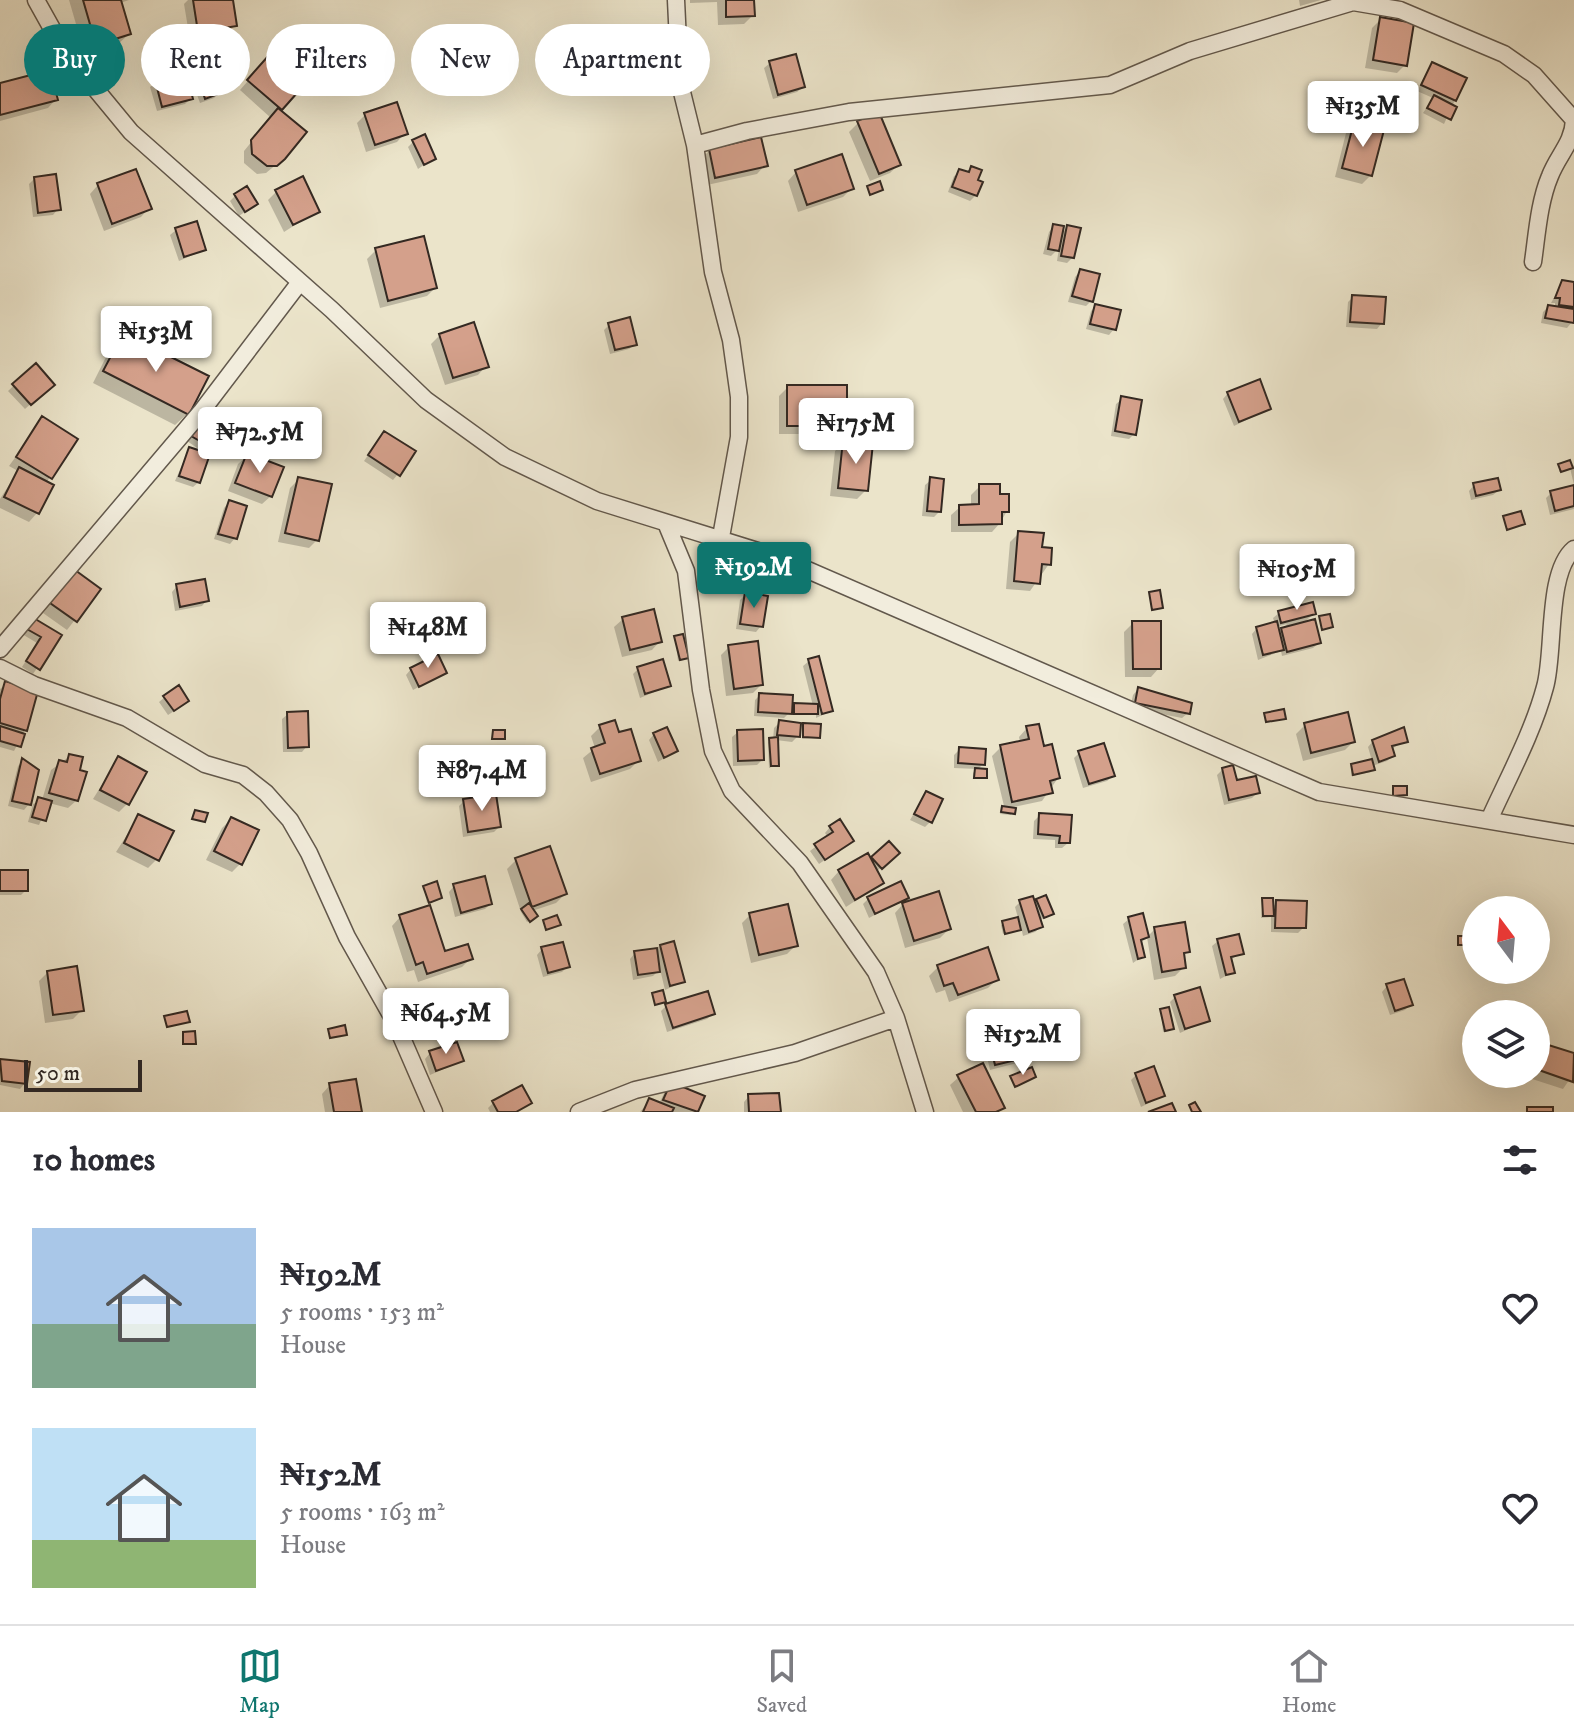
<!DOCTYPE html>
<html lang="en">
<head>
<meta charset="utf-8">
<style>
	:root { --surface:#fff; --page:#f2f2f3; --text:#2b2b33; --muted:#7c7c81; --line:#e1e1e2; --accent:#0f766e }
	body { margin:0; font-family:"IM FELL DW Pica",serif; background:var(--page); color:var(--text); height:100vh; display:flex; flex-direction:column; font-size:30px; white-space:nowrap }
	* { box-sizing:border-box; margin:0 }
	p { font-size:26px; color:var(--muted) }
	.icon { flex:none; width:44px; height:44px; fill:none; stroke:currentColor; stroke-width:2; stroke-linecap:round; stroke-linejoin:round }
	.map { position:relative; height:1112px; overflow:hidden }
	.drawer { display:flex; flex-direction:column; background:var(--surface); flex:1 }
	.drawer>* { flex:none }
	.hud { position:absolute; left:24px; top:24px; width:800px; height:72px; display:flex; gap:16px }
	.needle { width:52px; rotate:344deg }
	.buttons { position:absolute; left:1462px; top:896px; display:grid; gap:16px }
	.buttons a { display:grid; place-items:center; width:88px; height:88px; border-radius:50%; background:var(--surface); box-shadow:0 8px 32px #0002; font-size:40px }
	.scale { position:absolute; left:24px; bottom:20px; width:118px; box-sizing:border-box; padding-left:8px; border:4px solid #342922; border-top:0; font-size:22px; line-height:28px; white-space:nowrap; color:#342922; -webkit-text-stroke:6px #f2eddd; paint-order:stroke }
	.price { position:absolute; translate:-50% -68px; padding:0 18px; border-radius:8px; background:#fff; color:#222; font-size:26px; line-height:52px; filter:drop-shadow(0 2px 4px #0008) }
	.price::after { content:''; position:absolute; left:50%; top:48px; width:24px; height:18px; margin-left:-12px; background:inherit; clip-path:polygon(0 0,100% 0,50% 100%) }
	.price.on { background:var(--accent); color:#fff }
	ul { padding:0; list-style:none }
	li { display:flex; align-items:center; gap:24px; height:200px; padding:0 32px }
	li span { display:grid; place-items:center; flex:none; width:224px; height:160px; border-radius:0px; color:#555 }
	li>.icon { margin-inline-start:auto }
	span .icon { width:96px; height:96px; fill:#fffc; stroke-width:1 }
	li b { font-size:34px }
	h2 { display:flex; justify-content:space-between; align-items:center; height:96px; padding:0 32px; font-size:34px }
	.tag { padding:0 28px; border-radius:36px; background:var(--surface); box-shadow:0 8px 32px #0002; font-size:28px; line-height:72px }
	.tag.on { background:var(--accent); color:#fff }
	.tabs { display:flex; justify-content:space-around; align-items:center; height:112px; border-top:2px solid var(--line); background:var(--surface); font-size:22px; color:var(--muted) }
	.tabs a { display:grid; justify-items:center; gap:4px }
	.tabs .on { color:var(--accent) }
	.map>svg:first-child { display:block }
	.shadow { fill:#0003; fill-rule:evenodd }
	.building { fill:#d4a08b; stroke:#342922; stroke-width:2 }
	.lines { fill:none; stroke-linecap:round; stroke-linejoin:round }
	.minor-casing { stroke:#62584c; stroke-width:19 }
	.minor { stroke:#f2eddd; stroke-width:16 }
</style>
</head>
<body>
<div class="map">
<svg width="1574" height="1112" viewBox="0 0 1574 1112">
	<rect width="100%" height="100%" fill="#ebe4ca"/>
	<filter id="stains"><feTurbulence type="fractalNoise" baseFrequency=".0025" numOctaves="4"/><feColorMatrix values="0 0 0 0 .2 0 0 0 0 .09 0 0 0 0 .02 0 0 0 .5 -.17"/></filter>
	<radialGradient id="worn" r=".72"><stop offset=".6" stop-color="#630" stop-opacity="0"/><stop offset="1" stop-color="#630" stop-opacity=".3"/></radialGradient>
	<path class="shadow" d="M69,0H129L120,3L129,34L117,45L85,55Z
		M188,0H231L235,25L226,34L190,40L184,4Z
		M690,0H752L753,15L744,24L718,25L717,2L690,3Z
		M1299,0H1321L1300,6Z
		M1381,19L1405,65L1397,73L1365,68L1372,28Z
		M770,63L803,87L797,92L773,99L764,68Z
		M1432,64L1455,100L1444,124L1423,113L1433,98L1417,91Z
		M262,65L302,84L278,111L284,158L266,173L257,174L244,163V151L271,118L240,90Z
		M198,75L219,93L214,98L200,103L192,81Z
		M156,82L191,98L185,104L157,111L150,87Z
		M0,85L56,99L48,108L0,121Z
		M365,115L405,133L397,142L366,152L357,123Z
		M878,115L899,164L890,173L870,181L849,132L858,123Z
		M1355,125L1371,175L1362,184L1335,177L1346,133Z
		M413,142L434,158L418,169L408,147Z
		M710,150L765,165L757,174L707,185L701,159Z
		M972,169L976,195L970,201L948,192L954,176Z
		M796,172L852,188L843,197L798,212L788,181Z
		M34,179L58,209L53,215L33,217L29,184Z
		M98,185L149,208L141,217L104,231L90,194Z
		M277,191L317,211L284,232L268,200Z
		M235,196L256,204L239,216L230,201Z
		M1054,226L1061,234L1068,227L1073,257L1067,263L1057,261L1059,248L1051,256L1043,254L1049,232Z
		M176,230L204,250L179,261L170,235Z
		M376,250L435,288L427,296L380,308L367,259Z
		M1080,271L1091,301L1086,306L1068,302L1075,277Z
		M1563,282L1574,284L1572,322L1567,328L1541,323L1543,312L1548,307L1555,308V303H1551Z
		M1353,297L1382,323L1377,329L1346,327L1348,302Z
		M1096,306L1114,329L1109,335L1086,329L1091,311Z
		M609,325L635,344L629,349L610,354L604,330Z
		M123,335L187,414L175,425L93,383L111,347Z
		M440,335L486,366L478,375L445,385L431,344Z
		M35,366L52,385L25,409L8,391Z
		M788,387L845,426L836,434H779V396Z
		M1228,393L1269,409L1234,426L1223,399Z
		M1122,399L1134,434L1129,439L1111,436L1116,404Z
		M43,419L75,440L46,483L51,486L37,513L29,522L0,508V499L18,471L9,466Z
		M196,428L209,446L203,452L187,441Z
		M379,439L398,474L393,480L364,461Z
		M843,443L866,490L857,499L830,496L835,451Z
		M189,449L199,482L193,487L175,481Z
		M247,456L271,496L262,504L228,491L238,464Z
		M1559,465L1571,468L1574,465V485L1570,468L1559,472Z
		M299,479L317,540L309,548L278,542L290,488Z
		M931,480L939,512L934,517L922,516L925,485Z
		M1474,485L1499,490L1493,495L1471,500L1469,491Z
		M980,486L998,496L1007,511L1000,523L992,532H951V515L960,507L971,506V495Z
		M1574,487V509L1550,515L1546,498L1551,493Z
		M229,502L235,538L230,544L214,539L224,508Z
		M1019,533L1040,549L1049,564L1030,591L1006,589L1010,542Z
		M66,581L99,589L67,630L43,613Z
		M177,586L207,600L202,606L175,611L172,592Z
		M746,594L761,626L756,632L736,629L740,600Z
		M1279,613L1313,614L1303,624L1319,643L1313,648L1282,656L1281,651L1258,660L1252,634L1257,628L1275,624L1273,618ZM1287,624L1278,634L1276,627Z
		M623,619L660,641L652,650L622,657L614,627Z
		M1133,623L1159,668L1151,677H1125L1124,632Z
		M27,625L59,636L33,674L22,667L37,643L22,634Z
		M675,638L687,657L685,659L678,661Z
		M729,647L761,685L753,693L726,696L721,655Z
		M809,661L831,711L816,718V715H793V709L784,718L754,716L755,700L760,695L790,711L795,705L813,706L803,666Z
		M411,669L445,673L413,690L406,675Z
		M638,669L669,686L640,698L633,674Z
		M6,684L25,730L14,751L0,747V689Z
		M1138,689L1164,694L1163,699L1188,713L1182,718L1130,708L1133,695Z
		M165,697L182,706L168,715L159,702Z
		M288,714L307,746L302,752H283L282,719Z
		M614,722L618,735L639,760L630,769L591,782L583,758L595,748L591,736L600,727Z
		M780,722L798,736L792,742L776,740L777,765L769,768L768,742L773,740L774,728Z
		M804,725L818,737L802,739Z
		M1305,725L1353,742L1345,750L1303,761L1296,734Z
		M1027,728L1058,778L1042,801L1014,807L1011,815L1000,814L1004,806L992,756L1001,747L1020,743L1019,737Z
		M738,732L762,760L757,765L733,766L732,737Z
		M654,734L676,751L658,762L649,740Z
		M1373,741H1406L1391,749L1393,756L1387,761L1372,766L1371,772L1351,776L1352,766L1372,761L1368,747Z
		M960,749L983,764L976,771L985,777L982,779H973V773L977,769L954,768V755Z
		M1079,753L1113,776L1107,781L1083,788L1074,758Z
		M70,756L77,800L68,808L49,803L39,825L28,822L33,804L42,800L51,770Z
		M118,759L127,804L119,812L93,799Z
		M23,761L29,804L24,810L8,806L18,766Z
		M1223,769L1235,782L1257,793L1252,798L1224,805L1217,775Z
		M926,793L930,822L925,827L910,820Z
		M464,801L499,827L494,832L463,837L459,806Z
		M1040,815L1068,843L1062,848H1055V840L1033,839L1034,821Z
		M139,816L157,859L148,868L116,852Z
		M231,819L241,863L232,872L206,860L222,828Z
		M830,827L852,841L819,864L810,851L828,837L825,833Z
		M889,844L898,853L876,872L882,883L846,907L831,880L839,871L870,861Z
		M516,860L565,894L556,903L532,911L536,916L527,922L521,912L507,869Z
		M0,872L26,890L21,895H0Z
		M454,886L490,904L485,909L455,917L449,892Z
		M424,888L438,900L427,903Z
		M906,898L869,918L863,904L868,899Z
		M1263,900L1272,908L1277,902L1304,927L1298,933L1271,932V917L1261,918Z
		M1037,901L1051,914L1039,921L1041,927L1035,932L1023,936L1021,927L1003,934L1001,925L1018,918L1015,907L1020,902L1034,905Z
		M903,904L949,929L940,938L905,948L895,913Z
		M750,915L796,945L787,954L751,963L742,923Z
		M400,917L444,954L471,958L462,967L418,982L414,970L407,972L392,926Z
		M1129,919L1147,937L1155,929L1188,951L1182,957L1184,967L1175,976L1154,980L1147,937L1139,943L1143,956L1133,963L1123,924Z
		M1218,941L1241,953L1230,960L1233,972L1220,979L1212,946Z
		M661,946L683,982L665,990L660,969L653,976L633,980L630,959L635,953Z
		M542,949L567,967L562,972L543,977L537,955Z
		M987,950L997,979L988,988L949,1002L945,990L936,993L929,976L938,967Z
		M48,972L82,1010L73,1019L45,1023L39,981Z
		M1387,986L1410,1004L1405,1010L1390,1015L1382,992Z
		M1175,997L1208,1020L1180,1033L1170,1002Z
		M666,1006L713,1014L707,1019L667,1032L661,1011Z
		M1161,1011L1172,1028L1170,1031L1163,1032Z
		M990,1043L1027,1056L1021,1062L990,1070L985,1048Z
		M1542,1045L1574,1055V1073L1563,1089L1526,1077L1536,1074V1051Z
		M430,1053L462,1061L430,1075L425,1059Z
		M0,1061L27,1064L25,1083L20,1089L0,1085Z
		M1136,1075L1163,1096L1141,1107L1131,1080Z
		M959,1077L1003,1107L998,1112H963L950,1085Z
		M330,1085L360,1112H325L322,1094Z
		M666,1089L702,1097L695,1112H640L650,1100L659,1104Z
		M749,1096L779,1112H744V1102Z
		M493,1103H529L517,1112H490L488,1108Z"/>
	<path class="building" d="M83,0H121L131,34L96,45Z
		M193,0H233L237,26L198,32Z
		M726,0H754L755,16L726,17Z
		M1380,17L1414,23L1407,66L1373,60Z
		M270,54L305,84L282,110L247,80Z
		M796,54L805,87L778,95L769,61Z
		M1432,62L1467,78L1456,101L1421,85Z
		M213,68L221,93L205,99L197,74Z
		M50,70L58,100L0,115V83Z
		M186,72L193,99L162,107L155,80Z
		M1434,95L1457,107L1451,120L1427,108Z
		M397,102L408,134L375,145L364,113Z
		M278,108L307,132L285,159L277,166H267L252,154L251,140Z
		M879,112L901,165L879,174L857,121Z
		M1354,122L1384,130L1372,176L1342,168Z
		M425,134L436,159L424,165L412,140Z
		M761,137L768,166L715,178L709,149Z
		M842,154L854,189L807,205L795,170Z
		M971,166L982,170L978,180L983,182L977,196L952,187L959,169L969,172Z
		M136,169L152,209L112,224L97,183Z
		M56,174L61,210L38,213L34,177Z
		M303,176L320,212L293,225L275,190Z
		M880,181L883,190L870,195L867,186Z
		M247,186L258,204L245,212L234,194Z
		M197,221L206,250L184,257L175,228Z
		M1053,224L1064,226L1059,251L1048,249Z
		M1067,225L1081,228L1074,258L1061,256Z
		M424,236L437,288L388,301L375,248Z
		M1080,269L1100,274L1093,302L1072,296Z
		M1562,280L1574,282V307L1559,305L1560,298H1555Z
		M1352,295L1386,297L1384,324L1350,322Z
		M1095,304L1121,310L1116,330L1090,324Z
		M1548,305L1574,309V323L1545,318Z
		M630,317L637,345L615,350L608,323Z
		M474,322L489,367L453,378L439,334Z
		M123,333L209,376L189,415L103,371Z
		M36,363L55,385L31,405L12,384Z
		M1260,379L1271,409L1239,422L1227,392Z
		M787,385H847V426H787Z
		M1121,396L1142,400L1136,435L1115,431Z
		M42,416L78,439L52,479L16,457Z
		M201,420L220,432L210,447L191,436Z
		M384,431L416,451L400,476L368,455Z
		M843,440L873,443L868,491L838,488Z
		M189,447L210,454L200,483L179,476Z
		M247,453L284,467L272,497L235,483Z
		M1570,460L1573,468L1561,472L1558,464Z
		M19,467L54,485L39,514L4,497Z
		M298,477L332,484L319,541L285,533Z
		M930,477L944,479L941,512L927,511Z
		M1498,478L1501,490L1476,496L1473,483Z
		M979,484H1000V494H1009V512H1002V524L959,525V505L979,504Z
		M1574,485V506L1555,511L1550,491Z
		M229,500L247,506L237,539L218,534Z
		M1521,511L1525,524L1507,530L1503,516Z
		M1018,531L1044,533L1042,547L1052,548L1051,565L1042,564L1040,584L1014,581Z
		M75,570L101,589L77,622L50,603Z
		M205,579L209,601L180,607L176,584Z
		M1160,590L1163,608L1152,610L1149,592Z
		M745,592L768,596L763,627L740,624Z
		M1313,602L1316,614L1281,623L1278,611Z
		M654,609L662,642L630,650L622,617Z
		M1330,614L1333,627L1322,630L1319,616Z
		M32,617L62,635L40,670L26,661L41,637L25,628Z
		M1315,619L1321,643L1287,652L1281,628Z
		M1132,621H1161V669H1133Z
		M1277,621L1284,650L1263,655L1256,627Z
		M683,634L689,658L680,660L674,636Z
		M758,641L763,685L734,689L728,645Z
		M438,654L447,673L419,687L410,668Z
		M819,656L833,711L822,714L808,659Z
		M663,659L671,686L645,694L637,667Z
		M5,681L38,691L27,731L0,723V699Z
		M179,685L189,701L174,711L163,696Z
		M1138,687L1192,703L1190,714L1135,703Z
		M759,693L793,695L792,714L758,712Z
		M794,703L818,704V714H794Z
		M1284,709L1286,719L1266,722L1264,713Z
		M308,711L309,747L288,748L287,712Z
		M1348,712L1355,742L1311,753L1304,723Z
		M615,720L619,732L631,729L641,761L600,774L591,748L605,743L599,725Z
		M779,720L801,723L800,737L777,735Z
		M803,723L821,724L820,738L803,737Z
		M1039,724L1044,746L1052,744L1060,778L1050,781L1053,793L1012,802L1000,745L1029,739L1026,726Z
		M0,726L25,734L21,747L0,741Z
		M667,727L678,751L664,758L653,733Z
		M1404,727L1408,742L1392,746L1395,756L1379,762L1372,740Z
		M763,729L764,760L738,761L737,730Z
		M493,730H505V739H492Z
		M778,737L779,766H771L769,738Z
		M1104,743L1115,776L1089,784L1078,751Z
		M959,747L986,749L985,765L958,763Z
		M69,754L83,757L80,770L87,772L78,801L49,793L59,760L67,762Z
		M118,756L147,772L129,805L100,790Z
		M22,758L39,770L31,805L12,801Z
		M1372,759L1375,770L1353,775L1351,764Z
		M1233,765L1237,780L1256,776L1260,793L1229,800L1222,768Z
		M975,768L987,769V778H974Z
		M1393,786H1407V795L1393,796Z
		M926,791L943,799L932,823L914,814Z
		M496,794L501,827L468,832L463,799Z
		M38,797L52,801L46,821L32,817Z
		M1002,806L1016,808L1015,814L1001,812Z
		M195,810L208,813L205,822L192,819Z
		M1039,813L1072,815L1070,843H1059L1060,836L1038,834Z
		M138,814L174,831L159,861L124,843Z
		M231,817L259,830L242,865L214,851Z
		M840,819L854,841L825,860L814,844L833,832L829,826Z
		M889,841L900,853L882,869L871,857Z
		M550,846L567,894L532,907L515,858Z
		M868,853L884,883L855,900L838,870Z
		M0,870H28V891H0Z
		M485,876L492,904L461,913L453,884Z
		M437,881L442,898L429,903L423,886Z
		M901,881L909,898L875,914L867,897Z
		M939,891L951,929L914,941L902,903Z
		M1046,895L1054,914L1044,918L1036,899Z
		M1033,896L1043,927L1029,932L1019,900Z
		M1262,898H1273L1274,916H1263Z
		M1276,900L1307,901L1306,928H1275Z
		M529,903L538,916L530,922L521,909Z
		M788,904L798,946L759,955L749,913Z
		M430,905L445,951L468,944L473,959L427,974L423,962L416,965L399,915Z
		M1143,913L1149,937L1141,940L1145,957L1138,959L1128,917Z
		M557,915L561,925L546,930L543,920Z
		M1018,917L1021,930L1005,934L1002,921Z
		M1185,922L1190,952L1184,953L1186,968L1162,972L1154,927Z
		M1239,934L1244,954L1231,957L1235,973L1226,975L1217,939Z
		M1458,936H1471L1472,945H1458Z
		M674,941L685,982L670,986L660,945Z
		M563,942L570,967L548,973L541,947Z
		M988,947L999,980L958,995L953,983L944,986L937,965Z
		M657,948L660,972L638,975L634,951Z
		M77,966L84,1011L53,1015L47,971Z
		M1404,979L1413,1005L1395,1011L1386,984Z
		M1200,987L1210,1021L1185,1029L1174,995Z
		M663,990L666,1002L655,1005L652,993Z
		M708,991L715,1014L673,1028L665,1004Z
		M1169,1007L1174,1029L1165,1031L1160,1009Z
		M187,1011L190,1022L167,1027L164,1016Z
		M345,1025L347,1035L330,1038L328,1029Z
		M195,1031L196,1044H183V1032Z
		M1032,1031L1033,1034L1024,1036L1029,1057L995,1065L989,1041Z
		M457,1042L464,1061L436,1071L429,1051Z
		M1542,1043L1574,1053L1573,1082L1536,1069Z
		M0,1059L30,1062L27,1084L2,1081Z
		M983,1063L1005,1108L996,1112H976L957,1075Z
		M1154,1066L1165,1096L1146,1103L1135,1073Z
		M1032,1067L1036,1077L1015,1087L1010,1076Z
		M356,1079L362,1112H334L329,1083Z
		M671,1082L705,1096L698,1112L663,1100Z
		M522,1085L532,1103L516,1112H498L492,1101Z
		M779,1093L781,1112H749L748,1094Z
		M649,1098L674,1108L672,1112H643Z
		M1195,1102L1201,1112H1192L1189,1105Z
		M1172,1103L1176,1112H1148Z
		M1527,1107H1553V1112H1527Z"/>
	<g class="lines">
		<g class="minor-casing">
			<path id="minor" d="M36,0L65,52L131,132L332,310L426,400L505,457L597,501L780,558L1319,792L1574,835
				M676,0L680,84L695,145L713,272L731,340L739,397V437L721,537
				M695,145L747,131L849,112L1110,85L1190,51L1353,2L1400,10L1504,54L1534,75L1574,120C1573,143 1558,155 1550,176C1539,202 1537,234 1533,262
				M666,523L686,571L701,690L713,751L732,791L800,863L876,972L896,1018L925,1112
				M0,649L201,412L300,282
				M0,668L34,685L127,718L205,764L243,775L266,793L290,820L309,853L347,937L395,1022L434,1112
				M1490,818C1509,776 1533,732 1545,687C1555,653 1546,572 1574,549
				M579,1112L635,1090L795,1053L896,1018"/>
		</g>
		<use href="#minor" class="minor"/>
	</g>
	<rect width="100%" height="100%" filter="url(#stains)"/>
	<rect width="100%" height="100%" fill="url(#worn)"/>
</svg>
<div class="buttons">
<a><svg class="needle" viewBox="-14 -14 28 28"><path d="M0-13l5 13h-10z" fill="#e53935"/><path d="M0 13l5-13h-10z" fill="#7c7c81"/></svg></a>
<a><svg class="icon" aria-label="layers" viewBox="0 0 24 24"><path d="M12 4l9 5-9 5-9-5zM3 14l9 5 9-5"/></svg></a>
</div>
<div class="scale">50 m</div>
<b class="price" style="left:1363px;top:149px">₦135M</b>
<b class="price" style="left:156px;top:374px">₦153M</b>
<b class="price" style="left:856px;top:466px">₦175M</b>
<b class="price" style="left:260px;top:475px">₦72.5M</b>
<b class="price on" style="left:754px;top:610px">₦192M</b>
<b class="price" style="left:1297px;top:612px">₦105M</b>
<b class="price" style="left:428px;top:670px">₦148M</b>
<b class="price" style="left:482px;top:813px">₦87.4M</b>
<b class="price" style="left:446px;top:1056px">₦64.5M</b>
<b class="price" style="left:1023px;top:1077px">₦152M</b>
<div class="hud">
<a class="tag on">Buy</a>
<a class="tag">Rent</a>
<a class="tag">Filters</a>
<a class="tag">New</a>
<a class="tag">Apartment</a>
</div>
</div>
<section class="drawer">
<h2>10 homes<svg class="icon" aria-label="filters" viewBox="0 0 24 24"><path d="M4 7h16M4 17h16"/><circle cx="9" cy="7" r="2"/><circle cx="15" cy="17" r="2"/></svg></h2>
<ul>
<li><span style="background:linear-gradient(#a9c7e8 60%,#7fa58c 0)"><svg class="icon" aria-label="home" viewBox="0 0 24 24"><path d="M3 11l9-7 9 7M6 9v11h12V9"/></svg></span><div><b>₦192M</b><p>5 rooms · 153 m²</p><p>House</p></div><svg class="icon" aria-label="heart" viewBox="0 0 24 24"><path d="M12 20l-8-8c-3-5 5-10 8-4 3-6 11-1 8 4z"/></svg></li>
<li><span style="background:linear-gradient(#bfe0f5 70%,#8fb573 0)"><svg class="icon" aria-label="home" viewBox="0 0 24 24"><path d="M3 11l9-7 9 7M6 9v11h12V9"/></svg></span><div><b>₦152M</b><p>5 rooms · 163 m²</p><p>House</p></div><svg class="icon" aria-label="heart" viewBox="0 0 24 24"><path d="M12 20l-8-8c-3-5 5-10 8-4 3-6 11-1 8 4z"/></svg></li>
</ul>
</section>
<nav class="tabs">
<a class="on"><svg class="icon" aria-label="map" viewBox="0 0 24 24"><path d="M3 6l6-2 6 2 6-2v14l-6 2-6-2-6 2zM9 4v14M15 6v14"/></svg>Map</a>
<a><svg class="icon" aria-label="saved" viewBox="0 0 24 24"><path d="M7 4h10v16l-5-4-5 4z"/></svg>Saved</a>
<a><svg class="icon" aria-label="home" viewBox="0 0 24 24"><path d="M3 11l9-7 9 7M6 9v11h12V9"/></svg>Home</a>
</nav>
</body>
</html>
